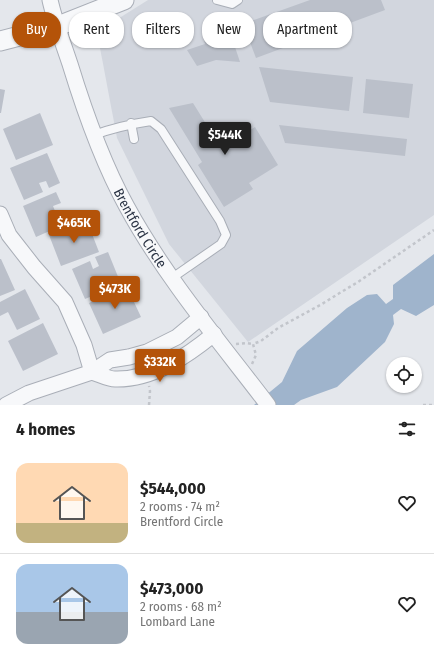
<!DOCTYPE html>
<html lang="en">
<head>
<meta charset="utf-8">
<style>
	:root { --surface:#fff; --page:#f6f6f6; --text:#222; --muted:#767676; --line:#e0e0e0; --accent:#b45309 }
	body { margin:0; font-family:"Fira Sans Condensed",sans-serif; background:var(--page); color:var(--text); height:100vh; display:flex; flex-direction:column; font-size:15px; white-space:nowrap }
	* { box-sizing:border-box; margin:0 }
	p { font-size:13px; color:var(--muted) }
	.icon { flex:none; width:22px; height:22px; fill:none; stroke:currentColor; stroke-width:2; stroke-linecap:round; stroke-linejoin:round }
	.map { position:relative; height:405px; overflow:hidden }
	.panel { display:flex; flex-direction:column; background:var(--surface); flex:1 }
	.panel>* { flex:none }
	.top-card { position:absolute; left:12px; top:12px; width:410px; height:36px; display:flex; gap:8px }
	.controls { position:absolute; left:386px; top:357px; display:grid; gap:8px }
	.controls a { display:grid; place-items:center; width:36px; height:36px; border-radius:50%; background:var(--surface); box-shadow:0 1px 3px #0004; font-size:20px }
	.price { position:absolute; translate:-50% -34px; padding:0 9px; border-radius:4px; background:var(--accent); color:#fff; font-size:13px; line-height:26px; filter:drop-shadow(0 1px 2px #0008) }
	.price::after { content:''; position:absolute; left:50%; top:24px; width:12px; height:9px; margin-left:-6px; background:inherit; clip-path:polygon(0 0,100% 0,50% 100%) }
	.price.active { background:#222; color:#fff }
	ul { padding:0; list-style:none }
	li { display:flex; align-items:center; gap:12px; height:100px; padding:0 16px }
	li+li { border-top:1px solid var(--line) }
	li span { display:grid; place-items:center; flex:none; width:112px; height:80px; border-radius:12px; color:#555 }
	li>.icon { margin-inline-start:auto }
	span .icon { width:48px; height:48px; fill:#fffc; stroke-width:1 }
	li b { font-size:17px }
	h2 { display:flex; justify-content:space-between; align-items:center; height:48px; padding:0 16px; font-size:17px }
	.tag { padding:0 14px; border-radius:16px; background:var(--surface); box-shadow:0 1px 3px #0004; font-size:14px; line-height:36px }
	.tag.active { background:var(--accent); color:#fff }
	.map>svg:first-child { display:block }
	.built { fill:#d2d6de }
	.water { fill:#9fb4cc }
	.building { fill:#bbc0ca }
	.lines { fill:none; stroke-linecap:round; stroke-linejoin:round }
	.service-casing { stroke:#a9aeb7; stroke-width:10 }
	.minor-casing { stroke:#a9aeb7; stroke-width:17 }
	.tertiary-casing { stroke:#a9aeb7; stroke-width:21 }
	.path { stroke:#c2c5cb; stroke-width:2.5; stroke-dasharray:3 3; stroke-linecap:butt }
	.service { stroke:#f7f8fa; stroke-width:8 }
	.minor { stroke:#f7f8fa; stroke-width:15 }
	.tertiary { stroke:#f7f8fa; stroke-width:19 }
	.labels { text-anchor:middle; stroke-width:4; stroke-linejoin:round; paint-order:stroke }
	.street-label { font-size:14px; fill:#2b3445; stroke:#f4f6f9 }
</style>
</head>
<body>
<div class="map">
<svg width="434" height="405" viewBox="0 0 434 405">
	<rect width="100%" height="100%" fill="#e4e7ec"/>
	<path class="built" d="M148,0H434V215L248,342L169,244L117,138L97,32Z"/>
	<path class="water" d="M434,254V305L416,316L401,309L393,315L394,324L385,342L337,387L301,400L294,405H254L282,382L297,351L347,308L367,295L377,294L386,304L393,299V285Z"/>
	<path class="building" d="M310,0H381L385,10L256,58L243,24Z
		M221,30L224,37L231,35L240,62L216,60L197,66L187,50L205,44L203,36Z
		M259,67L353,77L349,111L270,102Z
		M366,79L413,84L409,118L363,113Z
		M0,89L5,90L1,113H0Z
		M193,103L221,148L255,127L278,165L249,183L253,189L224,207L198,165L202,162L169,108Z
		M40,113L53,145L16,160L3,129Z
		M279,125L407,139L405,156L285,143Z
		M47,153L60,183L49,188L46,181L39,183L43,192L24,200L10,168Z
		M56,192L61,203L53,206L61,226L36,237L23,206Z
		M87,221L99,252L61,266L49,235Z
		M108,252L121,284L85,299L72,269L90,261L93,269L99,266L95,257Z
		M0,259H1L15,290L0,296Z
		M127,287L141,317L103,334L89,303Z
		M25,289L40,319L17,330L8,312L0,316V302Z
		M43,323L58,354L23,371L8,341Z"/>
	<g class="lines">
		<g class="service-casing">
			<path id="service" d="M217,0L232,4L238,0
				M131,123L134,139
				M94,135C113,128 131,124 151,121L161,129L220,221L226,235L221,244L172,278"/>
		</g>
		<g class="minor-casing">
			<g id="minor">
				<path id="s1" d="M50,0C55,22 63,43 70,64C85,113 102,162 127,207C165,277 220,342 268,405"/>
				<path d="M0,214L9,235L34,267L65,302L84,345L92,372"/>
				<path d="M92,372C99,374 108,379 115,379C153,380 187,356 214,334"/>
				<path d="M6,405L29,393L92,372L110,360L129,357L147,352L177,337L201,317"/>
			</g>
		</g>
		<g class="tertiary-casing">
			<path id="tertiary" d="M0,41L58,26L124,0"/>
		</g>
		<path class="path" d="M236,344L247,343L253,344
			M252,364L256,355L253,344L261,341L278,328L322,304L338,294L358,282L434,230
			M149,405L150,391L149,386
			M423,405H434"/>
		<use href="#service" class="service"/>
		<use href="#minor" class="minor"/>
		<use href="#tertiary" class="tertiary"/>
	</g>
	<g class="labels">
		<g class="street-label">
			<text dy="5" stroke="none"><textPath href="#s1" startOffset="246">Brentford Circle</textPath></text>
		</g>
	</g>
</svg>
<div class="controls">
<a><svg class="icon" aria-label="locate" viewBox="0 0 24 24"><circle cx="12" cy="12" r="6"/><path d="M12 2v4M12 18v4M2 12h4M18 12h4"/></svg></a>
</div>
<b class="price active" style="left:225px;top:156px">$544K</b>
<b class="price" style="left:74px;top:244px">$465K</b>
<b class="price" style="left:115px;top:310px">$473K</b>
<b class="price" style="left:160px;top:383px">$332K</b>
<div class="top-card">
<a class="tag active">Buy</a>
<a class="tag">Rent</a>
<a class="tag">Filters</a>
<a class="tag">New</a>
<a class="tag">Apartment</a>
</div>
</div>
<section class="panel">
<h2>4 homes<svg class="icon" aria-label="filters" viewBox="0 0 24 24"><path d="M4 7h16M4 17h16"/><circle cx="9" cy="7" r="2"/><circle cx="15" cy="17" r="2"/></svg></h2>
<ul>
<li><span style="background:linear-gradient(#ffd9b3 75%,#c2b280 0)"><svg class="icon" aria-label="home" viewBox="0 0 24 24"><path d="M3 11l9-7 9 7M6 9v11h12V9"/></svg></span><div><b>$544,000</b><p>2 rooms · 74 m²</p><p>Brentford Circle</p></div><svg class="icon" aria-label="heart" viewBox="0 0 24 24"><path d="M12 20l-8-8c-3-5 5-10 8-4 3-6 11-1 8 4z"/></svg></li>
<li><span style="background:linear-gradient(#a9c7e8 60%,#9aa5b1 0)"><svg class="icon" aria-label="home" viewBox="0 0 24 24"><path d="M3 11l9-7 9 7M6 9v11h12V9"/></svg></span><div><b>$473,000</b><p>2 rooms · 68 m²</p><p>Lombard Lane</p></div><svg class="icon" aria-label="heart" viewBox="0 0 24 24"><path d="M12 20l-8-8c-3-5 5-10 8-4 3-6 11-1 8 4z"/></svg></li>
</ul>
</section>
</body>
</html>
